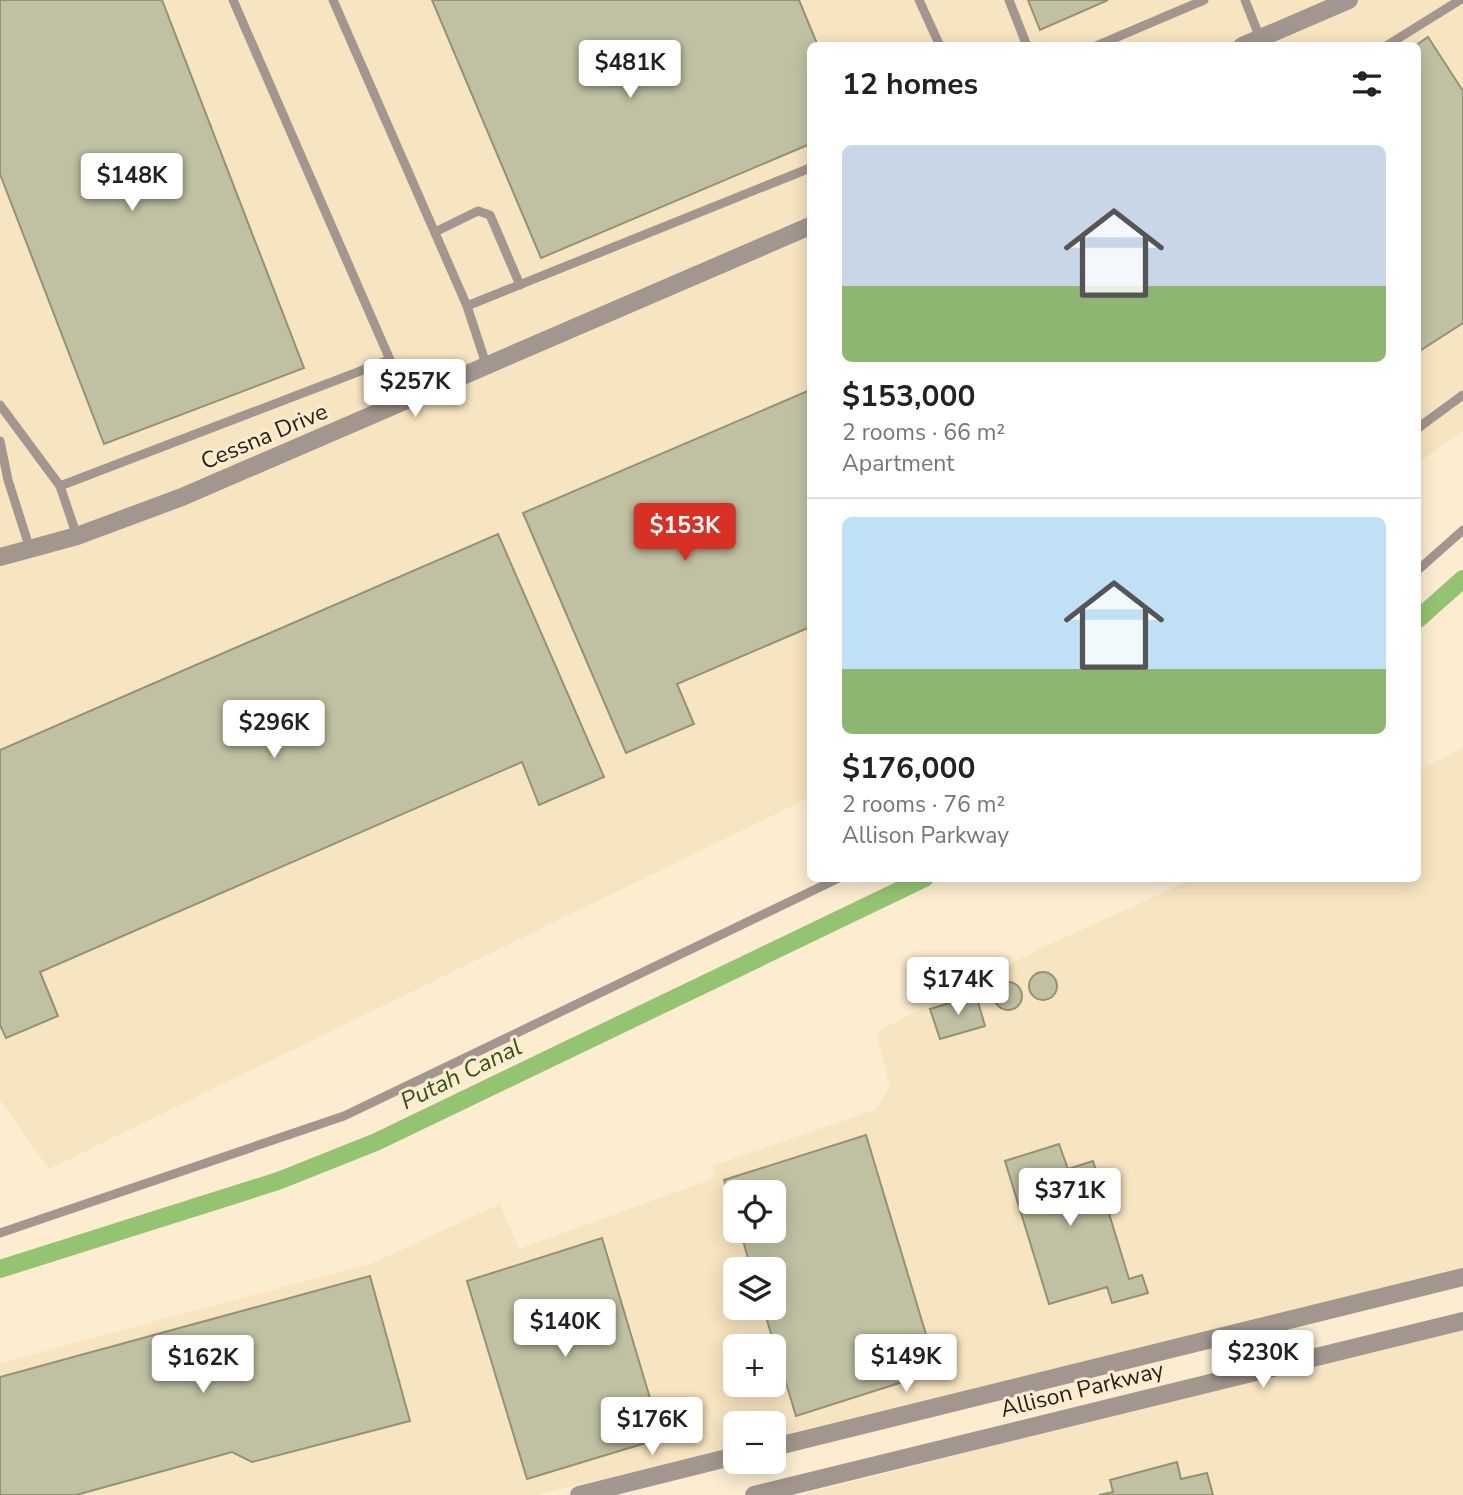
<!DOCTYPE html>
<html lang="en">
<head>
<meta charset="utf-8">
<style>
	:root { --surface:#fff; --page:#f2f2f2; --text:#222; --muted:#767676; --line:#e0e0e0; --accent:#d93025 }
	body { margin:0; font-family:"Nunito Sans",sans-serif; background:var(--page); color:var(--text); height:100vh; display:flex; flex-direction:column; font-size:26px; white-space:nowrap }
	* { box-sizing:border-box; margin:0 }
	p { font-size:23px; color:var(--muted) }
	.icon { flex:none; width:38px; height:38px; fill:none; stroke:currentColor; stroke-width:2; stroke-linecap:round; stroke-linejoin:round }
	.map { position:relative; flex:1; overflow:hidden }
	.drawer { position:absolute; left:807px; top:42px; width:614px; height:840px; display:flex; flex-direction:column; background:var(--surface); border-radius:10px; box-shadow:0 4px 18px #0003 }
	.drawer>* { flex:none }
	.buttons { position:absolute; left:723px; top:1180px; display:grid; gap:14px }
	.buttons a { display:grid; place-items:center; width:63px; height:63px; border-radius:10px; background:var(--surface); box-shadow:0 4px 18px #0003; font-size:35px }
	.price { position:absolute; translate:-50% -60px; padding:0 16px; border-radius:7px; background:#fff; color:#222; font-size:23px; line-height:46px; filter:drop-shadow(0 2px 4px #0008) }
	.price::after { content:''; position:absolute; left:50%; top:42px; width:21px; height:16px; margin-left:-10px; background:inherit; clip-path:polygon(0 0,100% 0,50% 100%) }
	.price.active { background:var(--accent); color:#fff }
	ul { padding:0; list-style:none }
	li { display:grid; align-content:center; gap:14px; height:371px; padding:0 35px }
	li+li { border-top:2px solid var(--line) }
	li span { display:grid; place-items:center; height:217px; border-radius:10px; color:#555 }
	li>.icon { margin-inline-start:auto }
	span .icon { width:126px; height:126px; fill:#fffc; stroke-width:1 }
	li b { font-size:30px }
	h2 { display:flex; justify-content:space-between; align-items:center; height:84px; padding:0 35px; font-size:30px }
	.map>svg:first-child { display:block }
	.built { fill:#f7e4c0; fill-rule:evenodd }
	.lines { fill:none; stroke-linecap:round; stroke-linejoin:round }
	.canal { stroke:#94c472; stroke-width:18 }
	.building { fill:#c0c1a2; stroke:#929376; stroke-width:2 }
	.service { stroke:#a2968e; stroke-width:9 }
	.minor { stroke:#a2968e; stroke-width:18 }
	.tertiary { stroke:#a2968e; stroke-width:18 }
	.labels { text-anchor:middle; stroke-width:6; stroke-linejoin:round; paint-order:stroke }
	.street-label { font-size:23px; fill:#272217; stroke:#fcedd0 }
	.water-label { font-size:24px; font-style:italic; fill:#35531b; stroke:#fcedd0 }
</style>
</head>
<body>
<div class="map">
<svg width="1463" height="1495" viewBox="0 0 1463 1495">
	<rect width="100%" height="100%" fill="#fcedd0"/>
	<path class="built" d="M0,0H1463V431L1418,463V46H810V797L49,1169L0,1100Z
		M1463,748V1269L774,1437V1423H735V1447L536,1495H0V1363L373,1263L500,1204L519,1249L715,1178L712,1166L875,1110L890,1087L876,1032L1044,947L1193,879L1418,878V771ZM735,1192H774V1230H735ZM735,1269H774V1307H735ZM735,1346H774V1384H735Z
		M1463,1327V1495H801L1148,1406Z"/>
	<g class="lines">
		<path class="canal" d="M1418,619L1463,579
			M0,1269L278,1181L376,1142L925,878"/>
	</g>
	<path class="building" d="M0,0H162L304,368L104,444L0,174Z
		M432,0H799L818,46H810V144L541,258Z
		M1028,0H1108L1040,30Z
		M1428,37L1463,91V323L1418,352V46H1415Z
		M810,390V627L677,684L694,724L626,753L523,513Z
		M498,534L604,777L539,805L522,762L40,972L58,1016L6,1038L0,1025V750Z
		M1029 986a14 14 0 1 1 28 0a14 14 0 1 1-28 0Z
		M994 996a14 14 0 1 1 28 0a14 14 0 1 1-28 0Z
		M976,995L985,1026L940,1039L930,1009Z
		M866,1135L937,1371L796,1416L763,1307H774V1269H751L740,1230H774V1192H735V1215L724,1180Z
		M1059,1144L1068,1169L1093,1161L1129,1279L1142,1275L1148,1293L1112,1303L1107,1287L1049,1304L1005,1161Z
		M602,1238L662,1438L527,1479L467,1281Z
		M370,1276L410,1421L252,1462L232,1452L76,1495H0V1377Z
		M1177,1462L1181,1479L1207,1473L1213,1495H1099L1113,1492L1110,1480Z"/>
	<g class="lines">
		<path class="service" d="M233,0L408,401
			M333,0L467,306
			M919,0L940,46
			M1009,0L1027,46
			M1245,0L1260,38
			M1096,46L1204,0
			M1386,46L1460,0
			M435,232L478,211L490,215L520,285
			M486,364L467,306L810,168
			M0,405L60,486
			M1418,428L1463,395
			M0,441L8,480L30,549
			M77,536L60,486L389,360
			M1418,570L1463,530
			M0,1233L344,1116L839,878"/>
		<path class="minor" d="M1242,46L1349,0
			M0,557L77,536L182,497L810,226"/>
		<path class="tertiary" d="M774,1447L1463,1277
			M579,1495L735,1456
			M754,1495L1463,1321"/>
	</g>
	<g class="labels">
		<g class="street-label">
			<text transform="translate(264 436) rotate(-23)" y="8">Cessna Drive</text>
			<text transform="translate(1082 1389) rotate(-14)" y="8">Allison Parkway</text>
		</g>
		<g class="water-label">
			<text transform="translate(461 1074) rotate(-26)" y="8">Putah Canal</text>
		</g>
	</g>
</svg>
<div class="buttons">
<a><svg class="icon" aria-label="locate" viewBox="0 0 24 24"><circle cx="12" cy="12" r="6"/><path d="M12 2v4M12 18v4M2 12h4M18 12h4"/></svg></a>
<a><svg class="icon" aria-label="layers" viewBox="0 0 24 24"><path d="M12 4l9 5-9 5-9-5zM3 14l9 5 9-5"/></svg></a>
<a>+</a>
<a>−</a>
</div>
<b class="price" style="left:630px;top:100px">$481K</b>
<b class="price" style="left:132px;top:213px">$148K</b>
<b class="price" style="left:415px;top:419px">$257K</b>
<b class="price active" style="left:685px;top:563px">$153K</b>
<b class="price" style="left:274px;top:760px">$296K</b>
<b class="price" style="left:958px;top:1017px">$174K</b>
<b class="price" style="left:1070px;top:1228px">$371K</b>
<b class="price" style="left:565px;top:1359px">$140K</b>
<b class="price" style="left:1263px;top:1390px">$230K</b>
<b class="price" style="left:906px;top:1394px">$149K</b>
<b class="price" style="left:203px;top:1395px">$162K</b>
<b class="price" style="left:652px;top:1457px">$176K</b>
<section class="drawer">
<h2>12 homes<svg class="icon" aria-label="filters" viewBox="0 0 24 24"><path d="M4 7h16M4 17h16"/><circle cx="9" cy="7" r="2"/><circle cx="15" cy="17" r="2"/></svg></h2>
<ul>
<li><span style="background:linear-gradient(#c9d6e8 65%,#8fb573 0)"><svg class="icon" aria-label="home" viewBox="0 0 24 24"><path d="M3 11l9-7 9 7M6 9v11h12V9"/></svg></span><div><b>$153,000</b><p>2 rooms · 66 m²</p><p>Apartment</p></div></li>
<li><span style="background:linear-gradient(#bfe0f5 70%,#8fb573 0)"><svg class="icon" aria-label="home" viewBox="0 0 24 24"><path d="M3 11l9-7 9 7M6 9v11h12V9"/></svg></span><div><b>$176,000</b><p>2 rooms · 76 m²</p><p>Allison Parkway</p></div></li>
</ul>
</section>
</div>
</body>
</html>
